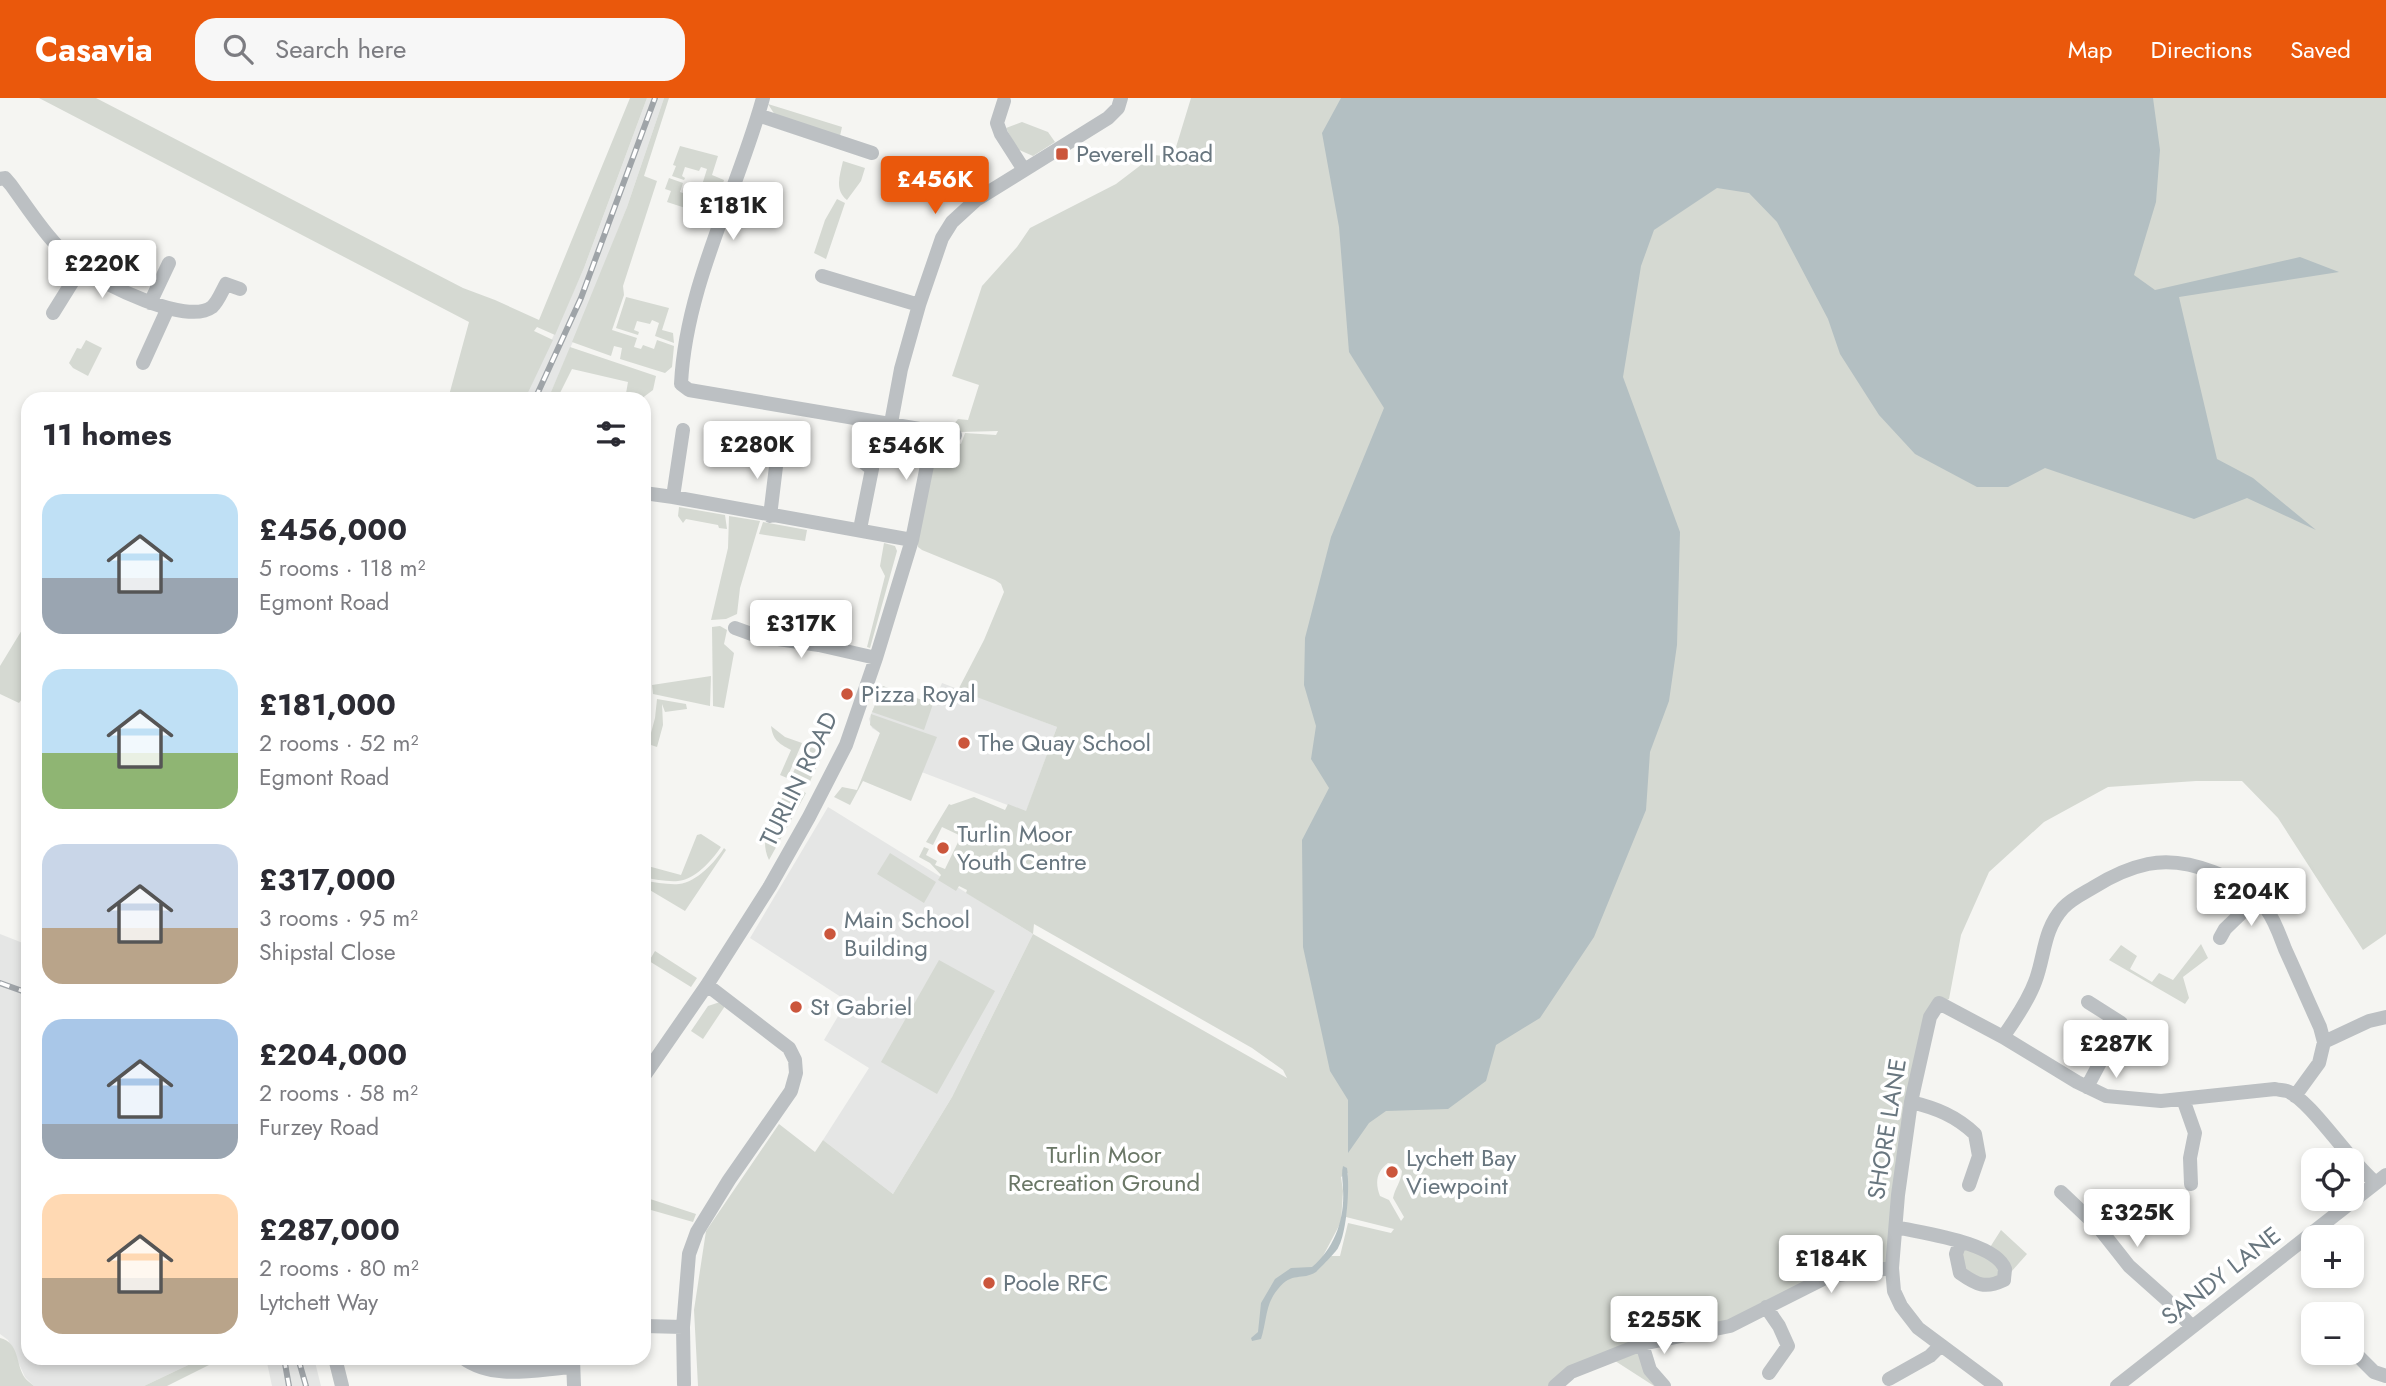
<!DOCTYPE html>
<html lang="en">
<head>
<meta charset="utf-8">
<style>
	:root { --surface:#fff; --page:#f7f7f7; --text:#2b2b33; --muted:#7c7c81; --accent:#ea580c }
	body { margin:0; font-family:Jost,sans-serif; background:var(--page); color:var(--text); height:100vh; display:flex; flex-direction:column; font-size:26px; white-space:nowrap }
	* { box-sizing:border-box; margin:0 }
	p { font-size:23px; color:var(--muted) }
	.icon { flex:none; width:38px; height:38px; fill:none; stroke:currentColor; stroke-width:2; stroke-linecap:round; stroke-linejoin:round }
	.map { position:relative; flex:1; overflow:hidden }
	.sheet { position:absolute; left:21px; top:294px; width:630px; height:973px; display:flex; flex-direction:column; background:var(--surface); border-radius:21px; box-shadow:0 4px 10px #0003 }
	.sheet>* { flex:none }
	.buttons { position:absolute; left:2301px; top:1050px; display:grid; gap:14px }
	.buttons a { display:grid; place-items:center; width:63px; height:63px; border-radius:14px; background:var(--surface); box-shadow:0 4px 10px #0003; font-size:35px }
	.price { position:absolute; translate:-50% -60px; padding:0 16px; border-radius:7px; background:#fff; color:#222; font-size:23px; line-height:46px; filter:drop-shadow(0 2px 4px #0008) }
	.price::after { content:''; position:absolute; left:50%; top:42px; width:21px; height:16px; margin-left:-10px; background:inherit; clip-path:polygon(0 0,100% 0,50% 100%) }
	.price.current { background:var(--accent); color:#fff }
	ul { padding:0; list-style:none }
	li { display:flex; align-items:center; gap:21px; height:175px; padding:0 21px }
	li span { display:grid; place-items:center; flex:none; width:196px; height:140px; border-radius:21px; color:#555 }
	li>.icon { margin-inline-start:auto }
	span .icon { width:84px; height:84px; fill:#fffc; stroke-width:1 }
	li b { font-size:30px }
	h2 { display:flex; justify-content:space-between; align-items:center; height:84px; padding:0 21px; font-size:30px }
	header { display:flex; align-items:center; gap:42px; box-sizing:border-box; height:98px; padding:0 35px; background:var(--accent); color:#fff }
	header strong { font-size:33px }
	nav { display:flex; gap:38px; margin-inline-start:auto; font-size:24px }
	.search { width:490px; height:63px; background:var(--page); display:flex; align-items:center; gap:18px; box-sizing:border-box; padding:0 24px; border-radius:21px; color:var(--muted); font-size:26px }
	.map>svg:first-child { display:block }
	.built { fill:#e5e6e5 }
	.green { fill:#d5d9d2; fill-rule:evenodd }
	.water { fill:#b3bfc2 }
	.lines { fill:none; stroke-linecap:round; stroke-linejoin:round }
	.minor { stroke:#bcc0c3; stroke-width:14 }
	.rail-casing { stroke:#9fa4a8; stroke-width:6 }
	.rail { stroke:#fff; stroke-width:3.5; stroke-dasharray:10; stroke-linecap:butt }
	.poi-dot { fill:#cb563c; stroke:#fff; stroke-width:2.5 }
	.labels { text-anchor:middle; stroke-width:7; stroke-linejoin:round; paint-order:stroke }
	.poi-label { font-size:24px; fill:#68767f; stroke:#fff; text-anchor:start }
	.street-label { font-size:24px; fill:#68767f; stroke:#fff }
	.park-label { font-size:24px; fill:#6a7766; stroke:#fff }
</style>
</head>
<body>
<header>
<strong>Casavia</strong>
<div class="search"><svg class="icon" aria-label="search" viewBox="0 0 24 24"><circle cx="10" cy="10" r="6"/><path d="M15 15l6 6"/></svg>Search here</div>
<nav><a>Map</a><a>Directions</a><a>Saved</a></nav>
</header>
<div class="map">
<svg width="2386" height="1288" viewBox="0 0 2386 1288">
	<rect width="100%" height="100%" fill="#f5f5f2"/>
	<path class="built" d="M647,0H664L627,109L585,216L548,301H525L584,170Z
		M942,585L1057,629L1026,714L872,655L880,635L872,630L869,621L883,588L933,606Z
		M828,709L1033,836L952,999L893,1096L823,1042L869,970L824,942L847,903L750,840Z
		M0,836L28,847V1260H203L144,1288H34L25,1279L8,1242L0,1236Z
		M266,1260H314L321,1288H272Z"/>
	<path class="green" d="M39,0H96L463,190L495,202L539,222L630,0H647L584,170L555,237L537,229L534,233L553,242L525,301H448L469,224Z
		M664,0H669L644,78L657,83L623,188L624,197L612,232L637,240L634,249L641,251L643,247L654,251L657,242L674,248L672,269L665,275L620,261L622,250L614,248L611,258L572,244L627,109Z
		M1191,0H2386V836L2363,852L2278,720L2242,683H2196L2108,689L2044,724L1989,774L1961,837L1949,901L1939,905L1930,919L1892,1170L1829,1178L1730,1228L1642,1246L1662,1287L1654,1288L1609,1259L1555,1288H698L694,1212L706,1133L779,1026L815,1054L823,1042L893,1096L952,999L1033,836L966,795L967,792L959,788L956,793L938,782L941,777L930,765L919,759L924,749L929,751L926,757L937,763L935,767L945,771L961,738L942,729L933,747L926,744L949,706L951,707L974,699L1005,712L1008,706L1026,713L1057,629L958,592L984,542L1004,494L1001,486L995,482L922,452L918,449V444L935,357C941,344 947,343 961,346L965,335L996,337L998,333L961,334L951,330L958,321L968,322L979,287L952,278L982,188L1017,149L1030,130L1116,86L1154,57L1173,59ZM1034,826L1252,950L1283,972L1287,980L1033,836ZM1388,1065L1397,1066L1402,1073C1401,1084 1395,1090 1393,1100L1404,1119L1401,1123L1389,1102L1380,1098C1375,1085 1376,1074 1388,1065ZM1348,1075L1346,1119L1394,1131L1391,1135L1348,1125L1340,1158H1323L1341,1124L1343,1093L1341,1079Z
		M768,6L842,29L840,38L775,17Z
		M1022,24L1048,34L1055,44L1033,58L1017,51L1006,30Z
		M680,48L718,58L712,77L724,82L721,92L702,87L707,71L701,69L699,73L685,69L682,78L685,80L684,82L672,78L676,68L673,67Z
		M843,63L865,70L861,83L847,102C834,92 840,77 843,63Z
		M669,80L683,85L680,94L689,97L692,91L702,94L704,91L720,96L713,119L667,104L671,93L665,91Z
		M837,101L845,105L826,161L814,155L825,122Z
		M626,199L669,210L662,232L673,235L674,245L655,238L659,225L652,222L650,226L637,223L634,232L639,234L638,237L616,230Z
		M86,242L102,250L88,278L73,270L69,265L77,250L81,251Z
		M570,249L656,278L653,292L641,301H625L628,284L572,271L557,301H548Z
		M679,409L725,417L727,431L719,430L718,427L686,421L683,425L678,418Z
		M729,418L760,423L740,490L737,516L726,521L711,522L728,450Z
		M763,424L807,432L805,443L759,436Z
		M884,445L895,448L897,453L870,550L867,549L885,478L880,468Z
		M28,522V593L19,605L0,596V568Z
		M720,528L727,532L724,546L734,555L724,610L713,608L712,529Z
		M711,578L710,608L653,596L652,587Z
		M883,588L933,606L924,632L872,614Z
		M657,601L686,606L687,611L665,614L662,606L663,627L657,649L648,646L655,620Z
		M871,616L937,639L911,703L863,683L850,707L834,699L842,689L857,692L880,635L870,627Z
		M771,628L785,639L802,645L787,680L780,677L791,652C778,645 773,642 771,628Z
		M806,647L823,654L808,688L790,681Z
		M792,689L806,695L769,762C757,738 774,706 792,689Z
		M701,736L721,749C712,762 695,782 678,783C667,784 655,781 644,780V767L681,777L697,737Z
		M724,750L726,752L685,813L648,791L646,793L644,791V783C655,784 668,787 679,786C697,784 715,764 724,750Z
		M890,755L936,784L924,805L877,776Z
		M2201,846L2208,860L2183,879L2189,900L2185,906L2109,862L2121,847L2137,858L2130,871L2152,884L2159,875L2173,882Z
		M655,853L697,880L691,889L649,863Z
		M939,862L995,893L937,996L881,964Z
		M720,904L725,908L703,941L691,933L708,908Z
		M644,1099L696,1116L693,1124L644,1110Z
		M2001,1132L2027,1156L2004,1182L1993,1187L1960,1175V1144L1987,1154Z
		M0,1240C20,1245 15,1265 25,1280C27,1283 31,1285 34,1288H0Z
		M203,1260H216L217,1263L167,1288H144Z"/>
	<path class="water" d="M1341,0H2153L2160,52L2156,104L2134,177L2155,192L2300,159L2339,174L2179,199L2217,361L2253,380L2316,432L2247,400L2194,421L2045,370L2008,389H1977L1915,356L1879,317L1840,256L1828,221L1777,124L1749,95L1717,90L1654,132L1641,168L1623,279L1680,434L1677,547L1669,603L1650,654L1646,712L1594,839L1540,920L1496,947L1486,983L1448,1011L1386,1013L1369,1025L1348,1055V1002L1330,973L1303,849L1302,742L1329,690L1311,661L1316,628L1304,587L1305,540L1331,439L1384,310L1349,254L1339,129L1322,35Z
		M1343,1068L1347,1070C1350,1087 1347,1135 1338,1150C1336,1154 1319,1171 1316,1174C1302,1183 1292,1173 1278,1191C1265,1206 1267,1223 1261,1241L1252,1243L1251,1240L1258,1234L1261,1205L1275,1181L1291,1170L1312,1169C1335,1150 1345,1120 1343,1091C1343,1083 1341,1076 1343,1068Z"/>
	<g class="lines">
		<path class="minor" d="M763,0C737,95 686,186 681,286L689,292L955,337
			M1004,3L997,25L1001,36L1024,72
			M758,17L872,55
			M0,81L5,80L11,87C32,116 52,148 81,170C103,186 187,228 212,209C218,204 222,193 226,186L240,191
			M822,178L919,207
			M150,205L169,165
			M53,215L81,170
			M143,265L168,210
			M891,325L901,271L919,207L942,140L952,124L976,102L1108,20L1118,10L1121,0
			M644,395L673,399L912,442
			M673,399L683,332
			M770,418L778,352
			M860,431L872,371L863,364
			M735,530L757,538L819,547L876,560
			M2220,840L2225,831L2257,800
			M2003,939C2015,922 2028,903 2035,884C2045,858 2043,832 2063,810C2071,801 2084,795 2094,789C2110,779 2129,770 2148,766C2186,758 2245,780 2267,812C2275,823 2280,838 2285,851C2297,877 2308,903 2320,929L2324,944
			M644,978L707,887L770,788L809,719L846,647L876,560L912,442L934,333
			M2087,989L2121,925L2088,904
			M2295,998L2319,965L2324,944L2369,923L2386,919
			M2183,1001L2195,1035L2190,1060L2191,1086
			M1911,1004C1936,1010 1956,1018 1975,1036L1979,1058L1969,1087
			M2061,1094L2099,1130L2129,1168L2166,1201L2192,1229
			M1896,1129C1921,1135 1996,1144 2005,1171C2005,1172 2004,1180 2004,1182C1985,1191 1977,1187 1960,1175L1956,1156L1960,1144
			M1766,1209L1779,1228L1788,1248L1769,1275
			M644,1228L683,1229
			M1642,1246L1650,1272L1664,1288
			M2352,1252L2374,1274L2386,1278
			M335,1260L342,1288
			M463,1260C494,1283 537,1271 573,1269
			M573,1261L574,1288
			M1889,1281L1930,1258L1940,1248
			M684,1286L683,1229L689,1156L697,1134L729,1082L791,993L796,975L795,962L789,950L707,887
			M1555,1288L1571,1274L1642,1246L1730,1228L1829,1178L1892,1170
			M1996,1288L1918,1230L1901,1208L1894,1193L1892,1170L1898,1097L1911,1004L1930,919L1939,905L2003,939L2077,984L2106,998L2161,1003L2275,991C2279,992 2283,992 2287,993C2310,1001 2352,1067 2376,1085
			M2117,1288L2386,1077"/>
		<g class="rail-casing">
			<path id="rail" d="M535,301L581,200L655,0
				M0,885L28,895
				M284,1260L289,1288
				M298,1260L306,1288"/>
		</g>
		<use href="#rail" class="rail"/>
	</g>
	<g class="poi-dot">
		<rect x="1055" y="49" width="14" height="14" rx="3.5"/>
		<circle cx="847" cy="596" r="7"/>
		<circle cx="964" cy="645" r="7"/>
		<circle cx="943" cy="750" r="7"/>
		<circle cx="830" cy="836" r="7"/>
		<circle cx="796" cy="909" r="7"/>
		<circle cx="1392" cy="1074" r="7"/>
		<circle cx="989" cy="1185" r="7"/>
	</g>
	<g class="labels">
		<g class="poi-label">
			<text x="1076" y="64">Peverell Road</text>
			<text x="861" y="604">Pizza Royal</text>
			<text x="978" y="653">The Quay School</text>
			<text x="957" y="744">Turlin Moor<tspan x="957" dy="28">Youth Centre</tspan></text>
			<text x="844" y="830">Main School<tspan x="844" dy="28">Building</tspan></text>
			<text x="810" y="917">St Gabriel</text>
			<text x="1406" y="1068">Lychett Bay<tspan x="1406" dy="28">Viewpoint</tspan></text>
			<text x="1003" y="1193">Poole RFC</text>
		</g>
		<g class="street-label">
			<text transform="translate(799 681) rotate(-64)" y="8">TURLIN ROAD</text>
			<text transform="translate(1887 1031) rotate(-81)" y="8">SHORE LANE</text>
			<text transform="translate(2221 1178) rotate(-38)" y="8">SANDY LANE</text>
		</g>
		<g class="park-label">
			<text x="1104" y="1065">Turlin Moor<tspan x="1104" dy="28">Recreation Ground</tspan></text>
		</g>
	</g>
</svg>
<div class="buttons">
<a><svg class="icon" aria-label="locate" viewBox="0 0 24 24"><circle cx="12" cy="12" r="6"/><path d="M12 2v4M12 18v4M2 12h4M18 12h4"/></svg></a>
<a>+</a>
<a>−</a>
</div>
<b class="price current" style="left:935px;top:118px">£456K</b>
<b class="price" style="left:733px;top:144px">£181K</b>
<b class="price" style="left:102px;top:202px">£220K</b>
<b class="price" style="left:757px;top:383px">£280K</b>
<b class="price" style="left:906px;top:384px">£546K</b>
<b class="price" style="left:801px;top:562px">£317K</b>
<b class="price" style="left:2251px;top:830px">£204K</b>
<b class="price" style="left:2116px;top:982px">£287K</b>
<b class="price" style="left:2137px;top:1151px">£325K</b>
<b class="price" style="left:1831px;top:1197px">£184K</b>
<b class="price" style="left:1664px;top:1258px">£255K</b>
<section class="sheet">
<h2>11 homes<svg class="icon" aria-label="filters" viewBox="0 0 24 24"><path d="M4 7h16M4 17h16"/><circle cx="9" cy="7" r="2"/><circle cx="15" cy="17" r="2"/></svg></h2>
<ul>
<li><span style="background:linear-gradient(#bfe0f5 60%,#9aa5b1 0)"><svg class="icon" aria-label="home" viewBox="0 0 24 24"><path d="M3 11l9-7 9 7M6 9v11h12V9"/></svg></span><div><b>£456,000</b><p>5 rooms · 118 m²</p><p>Egmont Road</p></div></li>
<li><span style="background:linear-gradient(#bfe0f5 60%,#8fb573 0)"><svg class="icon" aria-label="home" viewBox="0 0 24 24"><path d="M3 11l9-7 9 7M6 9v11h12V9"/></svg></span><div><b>£181,000</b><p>2 rooms · 52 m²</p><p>Egmont Road</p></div></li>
<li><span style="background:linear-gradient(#c9d6e8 60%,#b9a48a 0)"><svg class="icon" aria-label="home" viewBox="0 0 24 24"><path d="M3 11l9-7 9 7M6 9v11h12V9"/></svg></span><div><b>£317,000</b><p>3 rooms · 95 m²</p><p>Shipstal Close</p></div></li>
<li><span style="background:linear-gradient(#a9c7e8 75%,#9aa5b1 0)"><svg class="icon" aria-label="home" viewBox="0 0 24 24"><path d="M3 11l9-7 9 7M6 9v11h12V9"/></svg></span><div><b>£204,000</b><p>2 rooms · 58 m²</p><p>Furzey Road</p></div></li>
<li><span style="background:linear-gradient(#ffd9b3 60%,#b9a48a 0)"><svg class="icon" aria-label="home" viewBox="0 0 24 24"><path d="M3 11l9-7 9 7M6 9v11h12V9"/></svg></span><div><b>£287,000</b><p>2 rooms · 80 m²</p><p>Lytchett Way</p></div></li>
</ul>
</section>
</div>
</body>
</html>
